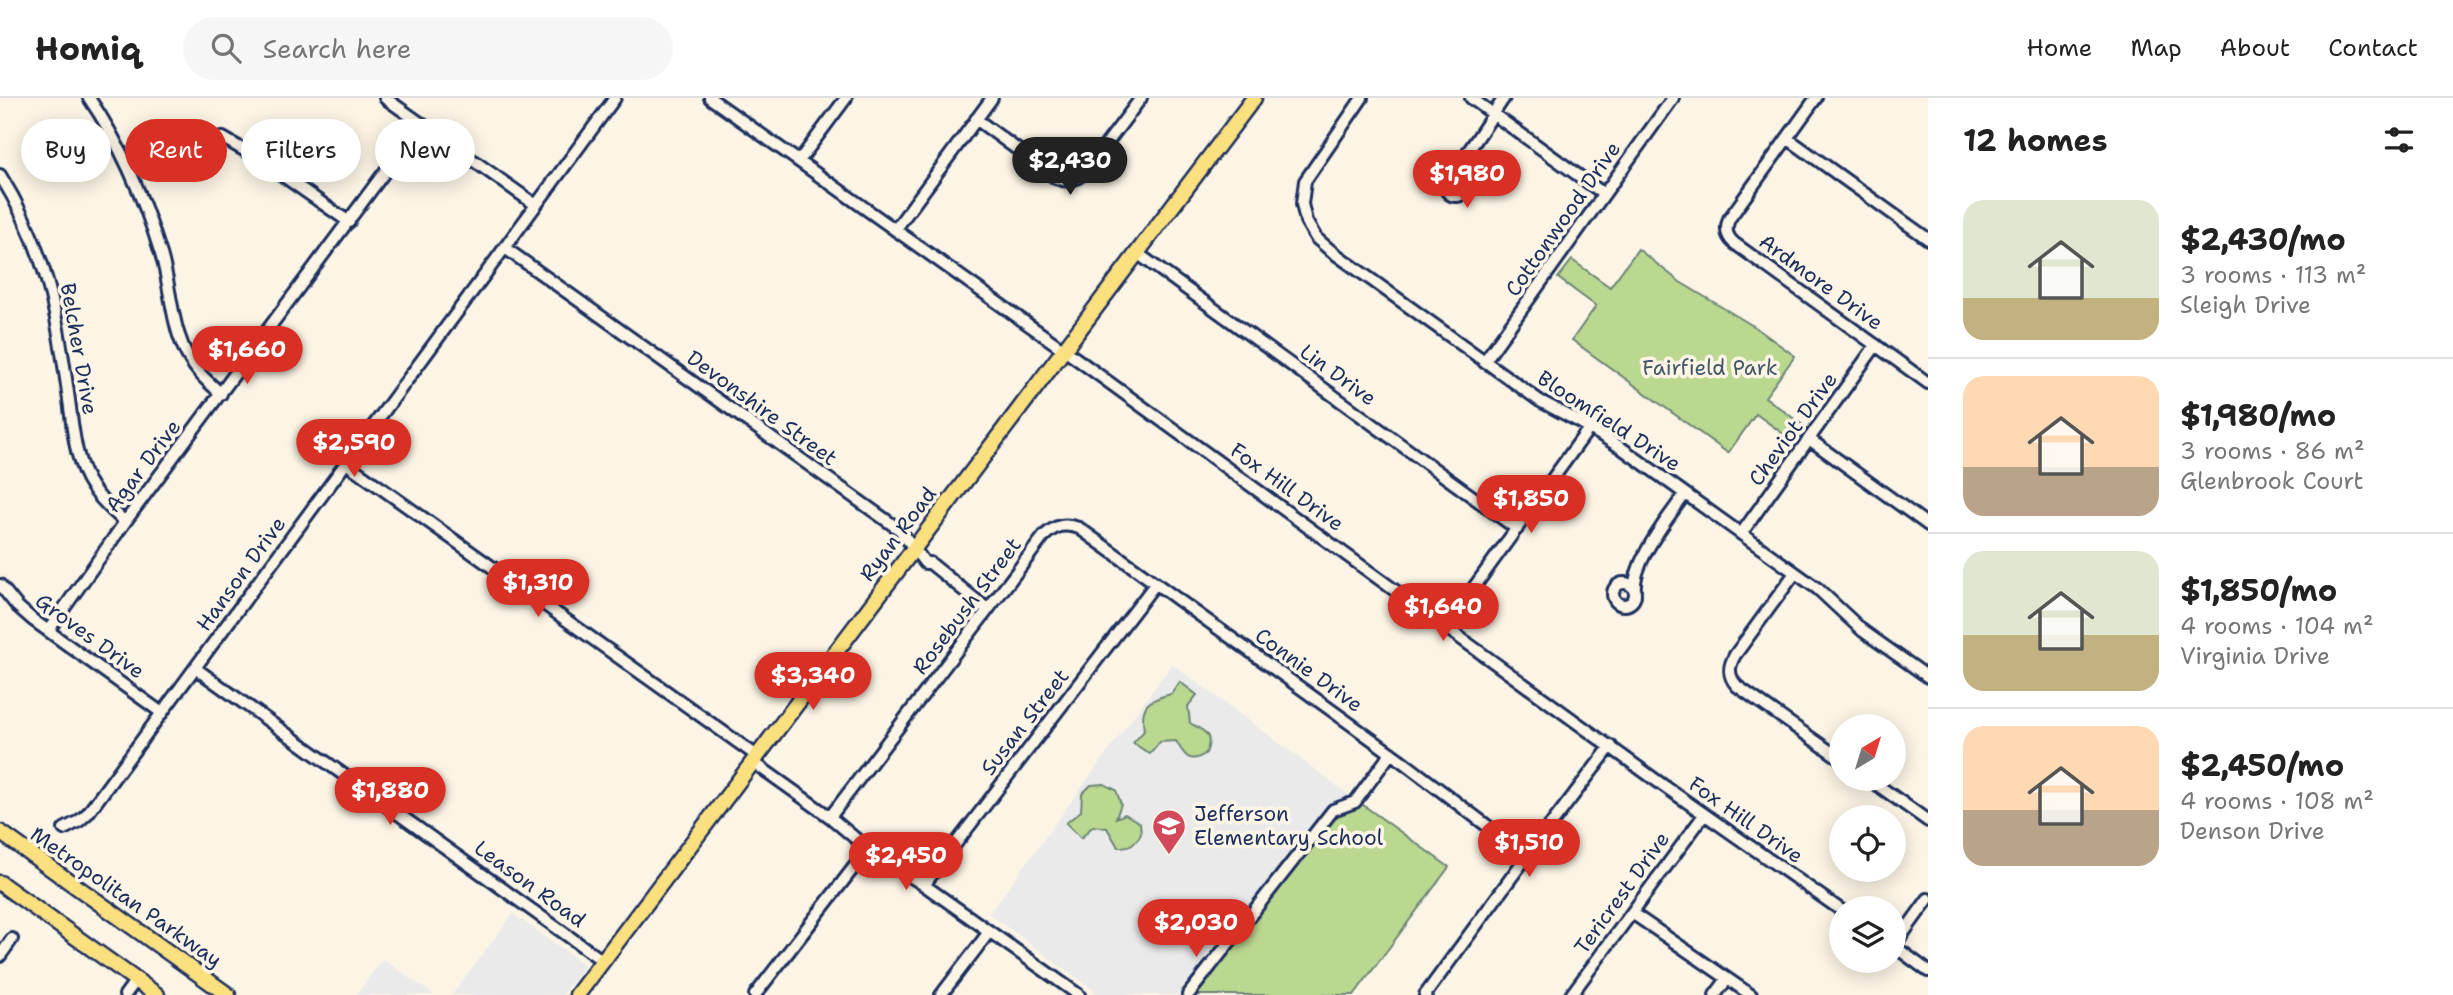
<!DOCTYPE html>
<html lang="en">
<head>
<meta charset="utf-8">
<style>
	:root { --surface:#fff; --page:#f6f6f6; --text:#222; --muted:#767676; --line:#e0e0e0; --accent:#d93025 }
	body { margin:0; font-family:"Shantell Sans",sans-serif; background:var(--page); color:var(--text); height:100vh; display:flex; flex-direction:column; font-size:26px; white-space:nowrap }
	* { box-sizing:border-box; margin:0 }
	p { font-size:23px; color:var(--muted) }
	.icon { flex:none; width:38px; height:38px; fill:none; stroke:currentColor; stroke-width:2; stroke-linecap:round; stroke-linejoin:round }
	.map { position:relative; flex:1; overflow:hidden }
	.sheet { display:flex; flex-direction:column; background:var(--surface); width:525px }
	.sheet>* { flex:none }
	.banner { position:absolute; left:21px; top:21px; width:665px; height:63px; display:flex; gap:14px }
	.needle { width:46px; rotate:38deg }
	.buttons { position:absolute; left:1829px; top:616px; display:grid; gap:14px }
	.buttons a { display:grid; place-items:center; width:77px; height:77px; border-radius:50%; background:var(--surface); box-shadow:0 4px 18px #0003; font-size:35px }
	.price { position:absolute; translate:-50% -60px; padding:0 16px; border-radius:24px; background:var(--accent); color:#fff; font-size:23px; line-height:46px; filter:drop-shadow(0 2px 4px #0008) }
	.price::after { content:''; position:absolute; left:50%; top:42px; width:21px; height:16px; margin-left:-10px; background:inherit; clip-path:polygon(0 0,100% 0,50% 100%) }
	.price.on { background:#222; color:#fff }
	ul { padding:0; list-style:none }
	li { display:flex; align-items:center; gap:21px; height:175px; padding:0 35px }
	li+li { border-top:2px solid var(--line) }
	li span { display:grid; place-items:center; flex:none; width:196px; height:140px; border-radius:21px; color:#555 }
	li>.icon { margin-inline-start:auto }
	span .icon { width:84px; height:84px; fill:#fffc; stroke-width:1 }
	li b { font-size:30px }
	h2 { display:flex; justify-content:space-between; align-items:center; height:84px; padding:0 35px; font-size:30px }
	.pill { padding:0 24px; border-radius:32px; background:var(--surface); box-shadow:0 4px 18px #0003; font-size:24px; line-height:63px }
	.pill.on { background:var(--accent); color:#fff }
	header { display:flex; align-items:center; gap:42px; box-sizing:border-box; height:98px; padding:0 35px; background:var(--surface); border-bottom:2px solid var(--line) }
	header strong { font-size:33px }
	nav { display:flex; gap:38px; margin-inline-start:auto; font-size:24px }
	.search { width:490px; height:63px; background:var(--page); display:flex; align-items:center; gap:18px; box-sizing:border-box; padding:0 24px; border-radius:38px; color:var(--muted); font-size:26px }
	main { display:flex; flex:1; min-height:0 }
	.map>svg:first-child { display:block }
	.built { fill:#eaeaeb }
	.green { fill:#bbd890; stroke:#6b8477; stroke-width:2 }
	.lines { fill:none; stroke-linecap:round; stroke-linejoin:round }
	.minor-casing { stroke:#1b2f5e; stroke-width:16 }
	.major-casing { stroke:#1b2f5e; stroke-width:19 }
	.minor { stroke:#fcf5e5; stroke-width:10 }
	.major { stroke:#fbe080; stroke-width:14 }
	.labels { text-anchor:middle; stroke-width:7; stroke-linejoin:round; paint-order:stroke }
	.street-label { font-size:21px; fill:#1b2f5e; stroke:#fcf5e5 }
	.park-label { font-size:21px; fill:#43596a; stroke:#fcf5e5 }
	.poi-label { font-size:21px; fill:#1b2f5e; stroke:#fcf5e5; text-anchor:start }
</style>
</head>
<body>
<header>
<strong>Homiq</strong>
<div class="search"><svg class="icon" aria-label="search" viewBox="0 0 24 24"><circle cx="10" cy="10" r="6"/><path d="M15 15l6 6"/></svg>Search here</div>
<nav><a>Home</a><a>Map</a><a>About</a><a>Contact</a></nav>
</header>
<main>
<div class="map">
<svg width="1928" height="897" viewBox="0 0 1928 897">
	<rect width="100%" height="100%" fill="#fcf5e5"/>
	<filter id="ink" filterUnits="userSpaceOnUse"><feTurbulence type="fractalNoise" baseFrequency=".0143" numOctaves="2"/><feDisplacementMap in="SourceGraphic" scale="14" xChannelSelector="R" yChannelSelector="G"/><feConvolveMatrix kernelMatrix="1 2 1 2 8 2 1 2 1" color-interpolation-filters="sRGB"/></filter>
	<g filter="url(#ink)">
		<path class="built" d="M1172,566L1352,699L1196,897H1100L989,816Z
			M513,816L585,867L562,897H452Z
			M383,861L434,897H356Z"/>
		<path class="green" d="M1638,151L1680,184L1755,229L1795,258L1765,299L1804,328L1793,343L1756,316L1728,355L1572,242L1596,208L1558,180L1572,162L1610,189Z
			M1180,584L1197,597L1188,608L1190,625C1204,633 1214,636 1206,655C1189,668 1184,656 1176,643L1160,644L1150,656L1133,645L1144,633C1140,607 1147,602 1171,596Z
			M1104,686L1116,692L1121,706L1116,720L1125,716L1140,725L1141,736C1135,746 1130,749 1118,749L1107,730L1093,728L1081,740L1066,725L1081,713L1082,696L1091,687Z
			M1352,699L1449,769L1354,897H1196Z"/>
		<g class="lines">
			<g class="minor-casing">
				<path id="minor" d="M89,0C122,48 144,101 161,156C173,195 170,240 198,273C204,281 213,288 221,296
					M385,0L536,107
					M710,0L1081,264L1657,683L1841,812
					M1362,0L1305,83L1302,106L1306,123L1316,140L1330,152L1540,303L1580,324L1620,349L1818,491L1863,533L1928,579
					M1471,0L1604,96
					M1816,0L1729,121C1725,131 1726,138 1734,145L1928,285
					M976,21L1056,80C1068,85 1076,82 1086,73L1141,0
					M1787,40L1928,141
					M799,63L846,0
					M128,66L191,39L223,40L256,59L349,124
					M1445 87a11 11 0 1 1 22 0a11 11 0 1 1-22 0Z
					M0,77C27,120 45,166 55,216C61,245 65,273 69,302C73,331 75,364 92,389C101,403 113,413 125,424
					M1448,79C1469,56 1486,26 1504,0
					M895,132L992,0
					M505,150L900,432L925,465H930L987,511
					M1137,155L1517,431
					M1484,264L1673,0
					M1809,341L1928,427
					M346,365L757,658
					M1741,436L1876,247
					M1795,475L1735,557C1728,569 1728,578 1737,588L1841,661
					M1613 496a11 11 0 1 1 22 0a11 11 0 1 1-22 0Z
					M0,487L17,508L33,522L162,615
					M1635,492C1632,465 1669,418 1685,396
					M1446,528L1590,329
					M48,533L125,424L421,25
					M195,570L603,863
					M753,664L830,719L868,751L924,787L1079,897
					M1869,681L1928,723
					M830,719L1044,438C1056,427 1064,425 1079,430L1399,661L1527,758
					M64,731L79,723L88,715L615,0
					M924,787L1156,485
					M1928,801L1894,848L1928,873
					M1632,815L1751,897
					M0,858L12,841
					M125,897L136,882
					M755,897L868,751
					M941,897L989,834
					M1188,897L1333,712L1355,704L1391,655
					M1425,897L1527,758L1611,648
					M1571,897L1704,717
					M1715,897L1727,881"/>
			</g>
			<g class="major-casing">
				<path id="major" d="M0,734L228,897
					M0,785L157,897
					M577,897L1254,0"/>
			</g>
			<use href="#minor" class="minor"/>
			<use href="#major" class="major"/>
		</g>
	</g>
	<defs>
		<g id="school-pin" transform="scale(1.75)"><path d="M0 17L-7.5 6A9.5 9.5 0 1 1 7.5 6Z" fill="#d1495b" stroke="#fcf5e5"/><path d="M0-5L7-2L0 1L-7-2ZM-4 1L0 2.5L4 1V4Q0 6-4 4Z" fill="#fff"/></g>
	</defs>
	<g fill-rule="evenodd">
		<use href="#school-pin" x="1169" y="728"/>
	</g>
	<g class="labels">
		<g class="street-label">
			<text transform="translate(1563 121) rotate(-55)" y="7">Cottonwood Drive</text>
			<text transform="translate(1821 184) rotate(36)" y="7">Ardmore Drive</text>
			<text transform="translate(79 251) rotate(80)" y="7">Belcher Drive</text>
			<text transform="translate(1338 277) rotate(36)" y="7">Lin Drive</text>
			<text transform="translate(762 310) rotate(36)" y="7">Devonshire Street</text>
			<text transform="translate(1609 323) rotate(33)" y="7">Bloomfield Drive</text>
			<text transform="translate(1793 331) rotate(-54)" y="7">Cheviot Drive</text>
			<text transform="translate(143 368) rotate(-53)" y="7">Agar Drive</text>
			<text transform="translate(1287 389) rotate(36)" y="7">Fox Hill Drive</text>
			<text transform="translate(898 436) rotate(-53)" y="7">Ryan Road</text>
			<text transform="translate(241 476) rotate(-54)" y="7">Hanson Drive</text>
			<text transform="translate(967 508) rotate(-53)" y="7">Rosebush Street</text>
			<text transform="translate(90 538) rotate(36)" y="7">Groves Drive</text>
			<text transform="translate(1309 572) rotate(36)" y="7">Connie Drive</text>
			<text transform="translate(1025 624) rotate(-52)" y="7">Susan Street</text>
			<text transform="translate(1746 722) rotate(35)" y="7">Fox Hill Drive</text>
			<text transform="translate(530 786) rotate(36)" y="7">Leason Road</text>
			<text transform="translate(1622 795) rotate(-54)" y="7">Tericrest Drive</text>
			<text transform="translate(126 799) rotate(35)" y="7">Metropolitan Parkway</text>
		</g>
		<g class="park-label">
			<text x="1710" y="277">Fairfield Park</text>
		</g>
		<g class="poi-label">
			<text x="1194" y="723">Jefferson<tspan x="1194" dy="24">Elementary School</tspan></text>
		</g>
	</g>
</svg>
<div class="buttons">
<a><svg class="needle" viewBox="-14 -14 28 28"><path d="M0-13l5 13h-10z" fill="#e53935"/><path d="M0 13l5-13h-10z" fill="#767676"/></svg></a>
<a><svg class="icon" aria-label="locate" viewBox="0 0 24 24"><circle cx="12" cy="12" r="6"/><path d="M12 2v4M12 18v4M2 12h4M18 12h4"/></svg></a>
<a><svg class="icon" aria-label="layers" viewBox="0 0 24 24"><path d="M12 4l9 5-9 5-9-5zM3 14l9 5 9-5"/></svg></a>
</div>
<b class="price on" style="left:1070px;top:99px">$2,430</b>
<b class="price" style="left:1467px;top:112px">$1,980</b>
<b class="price" style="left:247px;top:288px">$1,660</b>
<b class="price" style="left:354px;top:381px">$2,590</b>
<b class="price" style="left:1531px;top:437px">$1,850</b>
<b class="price" style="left:538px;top:521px">$1,310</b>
<b class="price" style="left:1443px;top:545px">$1,640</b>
<b class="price" style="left:813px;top:614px">$3,340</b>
<b class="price" style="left:390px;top:729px">$1,880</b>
<b class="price" style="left:1529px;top:781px">$1,510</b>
<b class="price" style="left:906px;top:794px">$2,450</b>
<b class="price" style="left:1196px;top:861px">$2,030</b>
<div class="banner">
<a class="pill">Buy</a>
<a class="pill on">Rent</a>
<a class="pill">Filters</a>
<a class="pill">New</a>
</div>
</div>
<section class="sheet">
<h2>12 homes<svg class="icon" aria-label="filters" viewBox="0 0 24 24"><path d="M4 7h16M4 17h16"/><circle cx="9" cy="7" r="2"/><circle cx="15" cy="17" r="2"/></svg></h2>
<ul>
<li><span style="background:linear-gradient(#dfe7d0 70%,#c2b280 0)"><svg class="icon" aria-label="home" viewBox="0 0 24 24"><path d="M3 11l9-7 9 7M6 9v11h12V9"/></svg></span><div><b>$2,430/mo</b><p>3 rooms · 113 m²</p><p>Sleigh Drive</p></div></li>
<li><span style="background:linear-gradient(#ffd9b3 65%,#b9a48a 0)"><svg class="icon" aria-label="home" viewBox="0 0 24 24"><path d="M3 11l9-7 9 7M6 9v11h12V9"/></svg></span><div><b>$1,980/mo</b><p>3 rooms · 86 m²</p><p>Glenbrook Court</p></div></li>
<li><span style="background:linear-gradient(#dfe7d0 60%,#c2b280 0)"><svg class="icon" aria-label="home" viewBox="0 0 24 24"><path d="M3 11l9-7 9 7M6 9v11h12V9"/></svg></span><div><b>$1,850/mo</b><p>4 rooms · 104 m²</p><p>Virginia Drive</p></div></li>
<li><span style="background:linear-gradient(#ffd9b3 60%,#b9a48a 0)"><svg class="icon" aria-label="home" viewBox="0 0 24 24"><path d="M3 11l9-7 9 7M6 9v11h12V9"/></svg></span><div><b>$2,450/mo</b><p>4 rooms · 108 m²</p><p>Denson Drive</p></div></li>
</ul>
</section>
</main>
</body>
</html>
